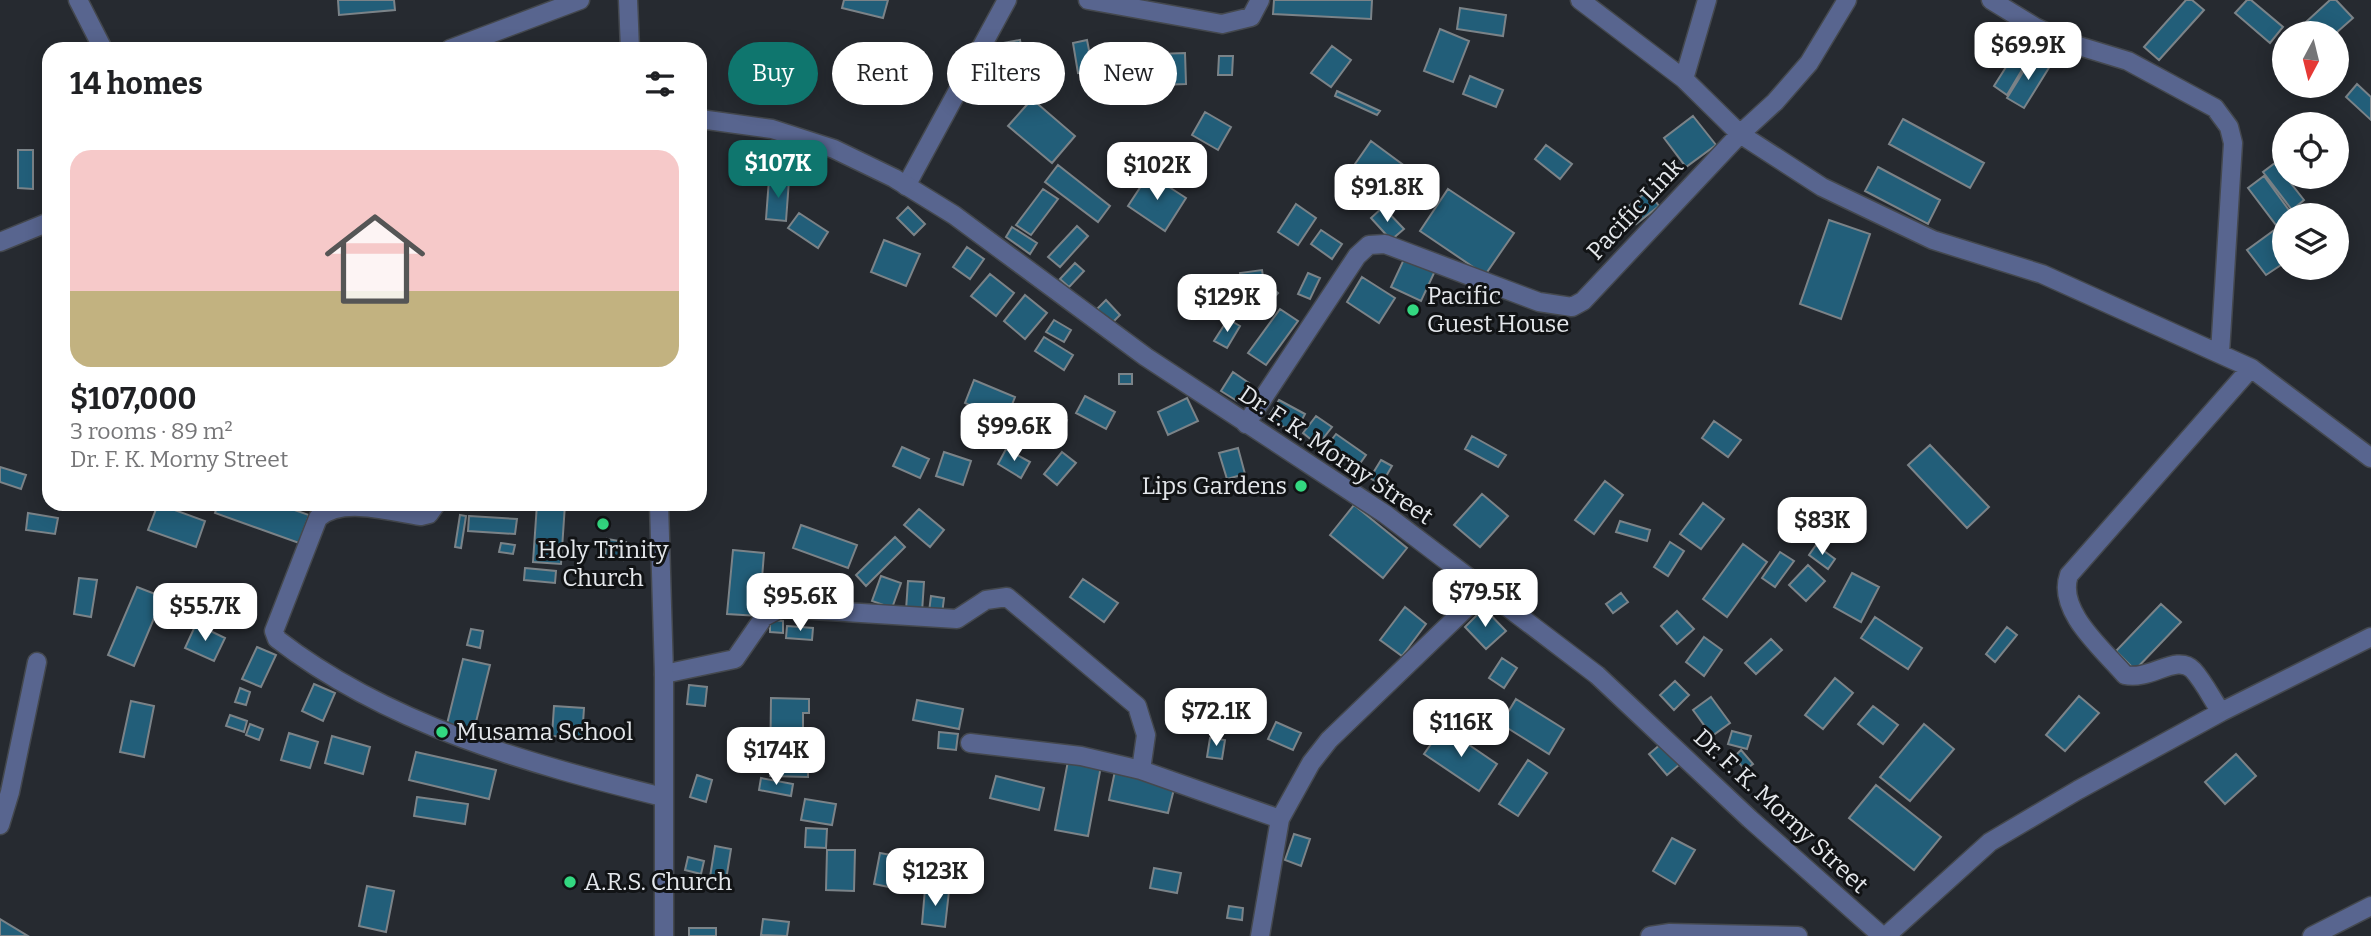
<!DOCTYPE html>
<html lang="en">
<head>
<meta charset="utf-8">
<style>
	:root { --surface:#fff; --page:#f6f6f6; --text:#202124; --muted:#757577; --accent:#0f766e }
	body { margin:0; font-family:Bitter,serif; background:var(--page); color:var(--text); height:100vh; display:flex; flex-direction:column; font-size:26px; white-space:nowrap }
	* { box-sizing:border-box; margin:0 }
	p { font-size:23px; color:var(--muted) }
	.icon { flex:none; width:38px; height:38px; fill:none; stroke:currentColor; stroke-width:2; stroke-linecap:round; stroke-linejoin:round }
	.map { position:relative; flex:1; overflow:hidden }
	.side { position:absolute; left:42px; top:42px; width:665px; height:469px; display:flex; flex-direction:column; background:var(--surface); border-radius:21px; box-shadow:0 4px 18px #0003 }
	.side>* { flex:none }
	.guide { position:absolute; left:728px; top:42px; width:665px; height:63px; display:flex; gap:14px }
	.needle { width:46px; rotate:187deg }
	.fabs { position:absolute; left:2272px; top:21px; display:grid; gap:14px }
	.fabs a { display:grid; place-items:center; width:77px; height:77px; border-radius:50%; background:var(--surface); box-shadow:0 4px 18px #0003; font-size:35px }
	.price { position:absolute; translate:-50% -60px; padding:0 16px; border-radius:14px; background:#fff; color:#222; font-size:23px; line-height:46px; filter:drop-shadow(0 2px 4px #0008) }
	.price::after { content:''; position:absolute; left:50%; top:42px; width:21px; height:16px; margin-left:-10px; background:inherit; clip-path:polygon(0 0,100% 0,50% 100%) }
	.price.on { background:var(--accent); color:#fff }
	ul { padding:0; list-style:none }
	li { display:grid; align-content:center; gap:14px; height:371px; padding:0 28px }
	li span { display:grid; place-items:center; height:217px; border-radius:21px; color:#555 }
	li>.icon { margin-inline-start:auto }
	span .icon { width:126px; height:126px; fill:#fffc; stroke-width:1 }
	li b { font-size:30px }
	h2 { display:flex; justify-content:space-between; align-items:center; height:84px; padding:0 28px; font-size:30px }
	.chip { padding:0 24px; border-radius:32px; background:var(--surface); box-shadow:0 4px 18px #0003; font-size:24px; line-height:63px }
	.chip.on { background:var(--accent); color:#fff }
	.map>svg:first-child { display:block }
	.building { fill:#225e79; stroke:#7b8388; stroke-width:2 }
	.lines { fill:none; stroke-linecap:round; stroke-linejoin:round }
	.minor-casing { stroke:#44484e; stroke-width:21 }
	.tertiary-casing { stroke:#44484e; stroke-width:21 }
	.minor { stroke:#58658f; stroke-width:18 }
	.tertiary { stroke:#58658f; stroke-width:18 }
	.poi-dot { fill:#33d881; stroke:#111315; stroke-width:2.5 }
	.labels { text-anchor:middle; stroke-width:6; stroke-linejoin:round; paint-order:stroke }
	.street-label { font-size:24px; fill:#e4e7eb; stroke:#111315 }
	.poi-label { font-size:24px; fill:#e4e7eb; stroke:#111315; text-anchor:start }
</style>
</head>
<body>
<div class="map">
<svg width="2371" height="936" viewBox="0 0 2371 936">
	<rect width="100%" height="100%" fill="#262a30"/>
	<path class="building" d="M338,0H394L395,10L339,15Z
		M844,0H888L883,18L842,8Z
		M1274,0H1372L1371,19L1273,14Z
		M2186,0H2192L2204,10L2159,60L2144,47Z
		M2247,0H2251L2283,27L2270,43L2235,13Z
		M2330,0H2336L2353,18L2336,33H2294Z
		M1460,8L1506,15L1503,36L1457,29Z
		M1440,29L1469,41L1453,82L1424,71Z
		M1020,40L1027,80L1009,83L1003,43Z
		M1087,40L1093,70L1078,73L1073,43Z
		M2013,42L2032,53L2007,95L1994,86L2006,67L2000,63Z
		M1332,46L1351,60L1331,87L1311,73Z
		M1185,53L1186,84L1159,85L1157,54Z
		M1219,56H1233L1232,75H1218Z
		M2033,56L2050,66L2024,108L2007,98Z
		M1121,75L1125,93L1108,96L1104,79Z
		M1470,76L1503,90L1496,107L1463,94Z
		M2357,84L2371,97V120L2346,97Z
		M1337,91L1380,111L1377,115L1335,96Z
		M1032,99L1075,136L1052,163L1008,126Z
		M1205,112L1231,127L1218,150L1192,135Z
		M1693,116L1716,145L1686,167L1664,138Z
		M1903,119L1984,163L1970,188L1889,144Z
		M1371,141L1421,178L1404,201L1355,164Z
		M1546,145L1572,164L1560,179L1535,159Z
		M18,150H33V189L18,188Z
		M2275,163L2304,200L2292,210L2263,172Z
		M1058,165L1110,206L1098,222L1045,182Z
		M1878,167L1940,200L1928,224L1865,191Z
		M1149,174L1186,198L1165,231L1128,206Z
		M2264,176L2291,213L2284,215V219L2276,225L2248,188Z
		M769,179L789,180L786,221L766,219Z
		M1043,189L1058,199L1031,235L1016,225Z
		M1448,189L1514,233L1485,275L1420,231Z
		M1648,191L1659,206L1636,224L1625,209Z
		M1296,204L1316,218L1298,245L1278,232Z
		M908,207L925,224L914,235L897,218Z
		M1383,207L1404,229L1391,240L1371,218Z
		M799,213L828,232L818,248L788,228Z
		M1829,220L1870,234L1841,319L1800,304Z
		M2284,223V263L2266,275L2247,250Z
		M1077,226L1088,236L1060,267L1048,257Z
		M1012,227L1037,243L1030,254L1006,237Z
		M1321,230L1342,244L1332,259L1311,244Z
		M884,240L920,254L906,286L871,272Z
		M967,247L984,259L970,279L953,267Z
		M1405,257L1435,271L1421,301L1391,287Z
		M1075,263L1084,271L1069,287L1060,279Z
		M1262,270L1264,283L1242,286L1240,273Z
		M1308,273L1320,278L1310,299L1298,294Z
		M990,274L1014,293L996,316L971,296Z
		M1362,277L1395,298L1379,323L1347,302Z
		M1226,281L1244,297L1235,306L1218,291Z
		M1269,285L1278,293L1270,302L1261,294Z
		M1025,295L1047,313L1025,339L1004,321Z
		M1106,300L1120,315L1112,323L1097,309Z
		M1280,309L1298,321L1266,365L1248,353Z
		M1228,319L1240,326L1227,348L1214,341Z
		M1054,320L1071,330L1064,342L1046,332Z
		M1044,337L1073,355L1064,370L1035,351Z
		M1233,372L1249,383L1237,401L1221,391Z
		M1119,374H1132V384H1119Z
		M974,380L1015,397L1006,420L965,403Z
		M1085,396L1115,412L1106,429L1076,413Z
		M1187,398L1198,421L1168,435L1158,412Z
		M1279,400L1305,414L1295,433L1268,418Z
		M1049,413L1067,420L1060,439L1042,432Z
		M1316,416L1332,427L1318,445L1303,433Z
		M1714,421L1741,440L1728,457L1702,438Z
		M1336,434L1366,455L1356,469L1326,447Z
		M1472,436L1506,455L1498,467L1465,449Z
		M1930,445L1989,507L1967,528L1908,465Z
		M902,447L929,459L920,478L893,466Z
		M1238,448L1245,474L1227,479L1219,453Z
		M1006,449L1030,462L1021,478L998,464Z
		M944,452L971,461L963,485L936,476Z
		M1062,452L1076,463L1057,485L1044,474Z
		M1381,460L1392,466L1381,485L1370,478Z
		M700,465H705V496H700Z
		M0,467L26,475L21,489L0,482Z
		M1605,481L1623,495L1594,534L1575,520Z
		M1482,494L1508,516L1480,547L1454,525Z
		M1703,503L1724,519L1701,549L1680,534Z
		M158,504L205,521L196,547L148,530Z
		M218,504H277L309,515L299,543L215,513Z
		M537,504H565L561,564L533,562Z
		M1354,505L1407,548L1383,578L1330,535Z
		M919,509L944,530L930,547L904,525Z
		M28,513L58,518L55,534L26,530Z
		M460,515L466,516L461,548L455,547Z
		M469,516L517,519L515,534L468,531Z
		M1620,521L1650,530L1647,541L1616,532Z
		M801,525L857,545L848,568L793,548Z
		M895,537L905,547L866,586L856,575Z
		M607,539L626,542L623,560L605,557Z
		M1670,542L1684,551L1668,576L1654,567Z
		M501,543L515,545L513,554L499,552Z
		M1743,544L1767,562L1727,617L1703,599Z
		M1816,545L1835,559L1828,569L1809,555Z
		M733,550L764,553L759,616L727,614Z
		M1780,552L1794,561L1775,587L1762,578Z
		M1808,565L1825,581L1806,601L1789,585Z
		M525,568L556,571L555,583L524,580Z
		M1852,573L1879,587L1861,622L1834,607Z
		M881,576L901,583L892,608L872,601Z
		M79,578L97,580L91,617L74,614Z
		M1083,579L1118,603L1104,622L1070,597Z
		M908,581L924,582L922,612L906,610Z
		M137,587L163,597L134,666L108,655Z
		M200,591L232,604L225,621L194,609Z
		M1621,593L1628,602L1613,613L1606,604Z
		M931,596L944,598L942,614L929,612Z
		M2161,604L2181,622L2135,670L2116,651Z
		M1405,607L1426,624L1402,656L1380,640Z
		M1484,608L1506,631L1486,649L1465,627Z
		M1677,611L1694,629L1677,644L1661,626Z
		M1875,617L1922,648L1908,669L1861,638Z
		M770,620L783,621V633L770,632Z
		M196,624L225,638L214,661L185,648Z
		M787,626L813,628L812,640L786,638Z
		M2007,627L2017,635L1995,662L1986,654Z
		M471,629L483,631L480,648L467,645Z
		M1704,637L1722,650L1704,676L1686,662Z
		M1771,639L1782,650L1756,674L1745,663Z
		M257,647L276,655L261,687L242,679Z
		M1502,658L1517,668L1504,688L1489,678Z
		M463,659L490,665L473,734L446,728Z
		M1835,678L1853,693L1823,729L1805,715Z
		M1675,681L1689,695L1674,710L1660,695Z
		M314,684L335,693L323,721L302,711Z
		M689,685L707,687L705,706L687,704Z
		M240,688L250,692L246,705L235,702Z
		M2079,696L2099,713L2065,751L2046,735Z
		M1711,697L1730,723L1712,736L1693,710Z
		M771,698L809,699V713H803V763H808V777L770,776Z
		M1516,699L1564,729L1549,754L1501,724Z
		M917,700L963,709L959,729L913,720Z
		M131,701L154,706L144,757L120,752Z
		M554,706L584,708L582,738L552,736Z
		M1873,706L1898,725L1883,744L1858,724Z
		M230,715L247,721L244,732L226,726Z
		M1276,722L1301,733L1293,750L1268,739Z
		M250,724L263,729L259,740L246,735Z
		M1924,724L1954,749L1910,801L1880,777Z
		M1443,727L1497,764L1479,791L1424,754Z
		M1732,731L1751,736L1747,749L1728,744Z
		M939,732L958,734L956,750L938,748Z
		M289,733L318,742L310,768L281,760Z
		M332,736L370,747L363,774L325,763Z
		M748,736H762L761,763L746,762Z
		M1210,738L1225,740L1222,759L1207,757Z
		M1661,744L1679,765L1667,775L1649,754Z
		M1741,750L1753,764L1745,770L1734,757Z
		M416,752L496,770L489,799L409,780Z
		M2236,754L2256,776L2225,804L2205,782Z
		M1528,760L1547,773L1518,816L1499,804Z
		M1068,761L1101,766L1088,836L1055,830Z
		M1115,771L1175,785L1168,813L1109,800Z
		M697,775L712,780L706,802L690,797Z
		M996,776L1044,788L1039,810L990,798Z
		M761,778L793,784L791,796L759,790Z
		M1876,785L1941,837L1914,870L1849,818Z
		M417,797L468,804L465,824L414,816Z
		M805,799L836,804L832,825L801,820Z
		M806,828L827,829L826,848L805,847Z
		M1294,834L1310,839L1301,866L1285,860Z
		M1672,838L1695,850L1675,884L1653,871Z
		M715,846L731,849L726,880L710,877Z
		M827,850H855L854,891L826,890Z
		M880,853L919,860L913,892L874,884Z
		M688,857L704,861L701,874L685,870Z
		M1154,868L1181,873L1177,893L1150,888Z
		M367,886L394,891L386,932L359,926Z
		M925,889L949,891L945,927L922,924Z
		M1229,906L1243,908L1242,920L1227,918Z
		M0,919L28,936H0Z
		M763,919L789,922L787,936L761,935Z
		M689,928H716V936H689Z"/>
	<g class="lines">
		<g class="minor-casing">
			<path id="minor" d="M78,0L103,49
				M1088,0L1222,24L1251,17L1260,0
				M1847,0L1809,63L1775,102L1740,134L1822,187L1933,240L2042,274L2251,368L2371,458
				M1991,0L2035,27L2069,43L2128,61L2215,108L2229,127L2233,143L2220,353
				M450,49L580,0
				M1684,79L1707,0
				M906,186L1007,0
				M0,242L49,222
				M1246,424L1357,256L1369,245L1385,244L1539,302L1572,307L1583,301L1740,134L1684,79L1580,0
				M436,504L429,514L421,516C390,512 342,496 318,518L274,631L277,639C388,725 529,764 663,797
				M664,674L735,659L764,617L781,608L957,619L986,600L1007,597L1137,706L1146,735L1141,770
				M2221,712C2212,699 2204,682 2193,670C2177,653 2150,681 2125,675C2104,650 2056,611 2069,575L2251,368
				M970,743L1081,756L1141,770L1280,819
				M0,825L10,792L37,662
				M1260,936L1280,819L1311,763L1329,740L1485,590
				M1650,936L1670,933L1798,936
				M1886,936L1990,842L2078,790L2221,712L2371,637
				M2312,936L2371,906"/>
		</g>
		<g class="tertiary-casing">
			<path id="tertiary" d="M628,0L630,49
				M700,119L772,129L834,149L894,178L954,215L1146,357L1385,514L1597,675L1750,819L1882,936
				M659,504L664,674V936"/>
		</g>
		<use href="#minor" class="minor"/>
		<use href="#tertiary" class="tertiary"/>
	</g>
	<g class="poi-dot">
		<circle cx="1413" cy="310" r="7"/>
		<circle cx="1301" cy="486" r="7"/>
		<circle cx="603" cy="524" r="7"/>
		<circle cx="442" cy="732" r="7"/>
		<circle cx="570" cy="882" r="7"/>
	</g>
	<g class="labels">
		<g class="street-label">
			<text transform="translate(1635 209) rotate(-47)" y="8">Pacific Link</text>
			<text transform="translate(1336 455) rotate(34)" y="8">Dr. F. K. Morny Street</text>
			<text transform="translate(1781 811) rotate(43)" y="8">Dr. F. K. Morny Street</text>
		</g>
		<g class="poi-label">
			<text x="1427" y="304">Pacific<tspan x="1427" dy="28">Guest House</tspan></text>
			<text x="1287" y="494" text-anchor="end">Lips Gardens</text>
			<text x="603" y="558" text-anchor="middle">Holy Trinity<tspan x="603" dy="28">Church</tspan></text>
			<text x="456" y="740">Musama School</text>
			<text x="584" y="890">A.R.S. Church</text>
		</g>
	</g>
</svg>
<div class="fabs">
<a><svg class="needle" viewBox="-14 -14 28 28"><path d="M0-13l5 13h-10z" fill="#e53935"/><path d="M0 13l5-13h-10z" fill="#757577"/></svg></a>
<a><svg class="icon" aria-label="locate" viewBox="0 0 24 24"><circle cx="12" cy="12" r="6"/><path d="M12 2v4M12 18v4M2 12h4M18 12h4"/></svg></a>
<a><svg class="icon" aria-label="layers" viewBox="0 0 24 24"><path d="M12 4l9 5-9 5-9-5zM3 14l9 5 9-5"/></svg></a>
</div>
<b class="price" style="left:2028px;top:82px">$69.9K</b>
<b class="price on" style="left:778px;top:200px">$107K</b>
<b class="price" style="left:1157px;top:202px">$102K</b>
<b class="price" style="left:1387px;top:224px">$91.8K</b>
<b class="price" style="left:1227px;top:334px">$129K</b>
<b class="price" style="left:1014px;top:463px">$99.6K</b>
<b class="price" style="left:1822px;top:557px">$83K</b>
<b class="price" style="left:1485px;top:629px">$79.5K</b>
<b class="price" style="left:800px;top:633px">$95.6K</b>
<b class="price" style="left:205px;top:643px">$55.7K</b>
<b class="price" style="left:1216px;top:748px">$72.1K</b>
<b class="price" style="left:1461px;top:759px">$116K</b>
<b class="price" style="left:776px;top:787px">$174K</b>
<b class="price" style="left:935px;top:908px">$123K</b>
<div class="guide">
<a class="chip on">Buy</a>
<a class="chip">Rent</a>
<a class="chip">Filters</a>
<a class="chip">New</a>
</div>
<section class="side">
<h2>14 homes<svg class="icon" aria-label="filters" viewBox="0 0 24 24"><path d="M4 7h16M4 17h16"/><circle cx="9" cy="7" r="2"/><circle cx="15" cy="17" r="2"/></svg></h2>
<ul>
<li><span style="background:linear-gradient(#f6c9c9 65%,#c2b280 0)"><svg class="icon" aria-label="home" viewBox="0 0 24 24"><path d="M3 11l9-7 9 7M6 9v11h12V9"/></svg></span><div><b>$107,000</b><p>3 rooms · 89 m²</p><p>Dr. F. K. Morny Street</p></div></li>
</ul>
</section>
</div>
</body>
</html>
